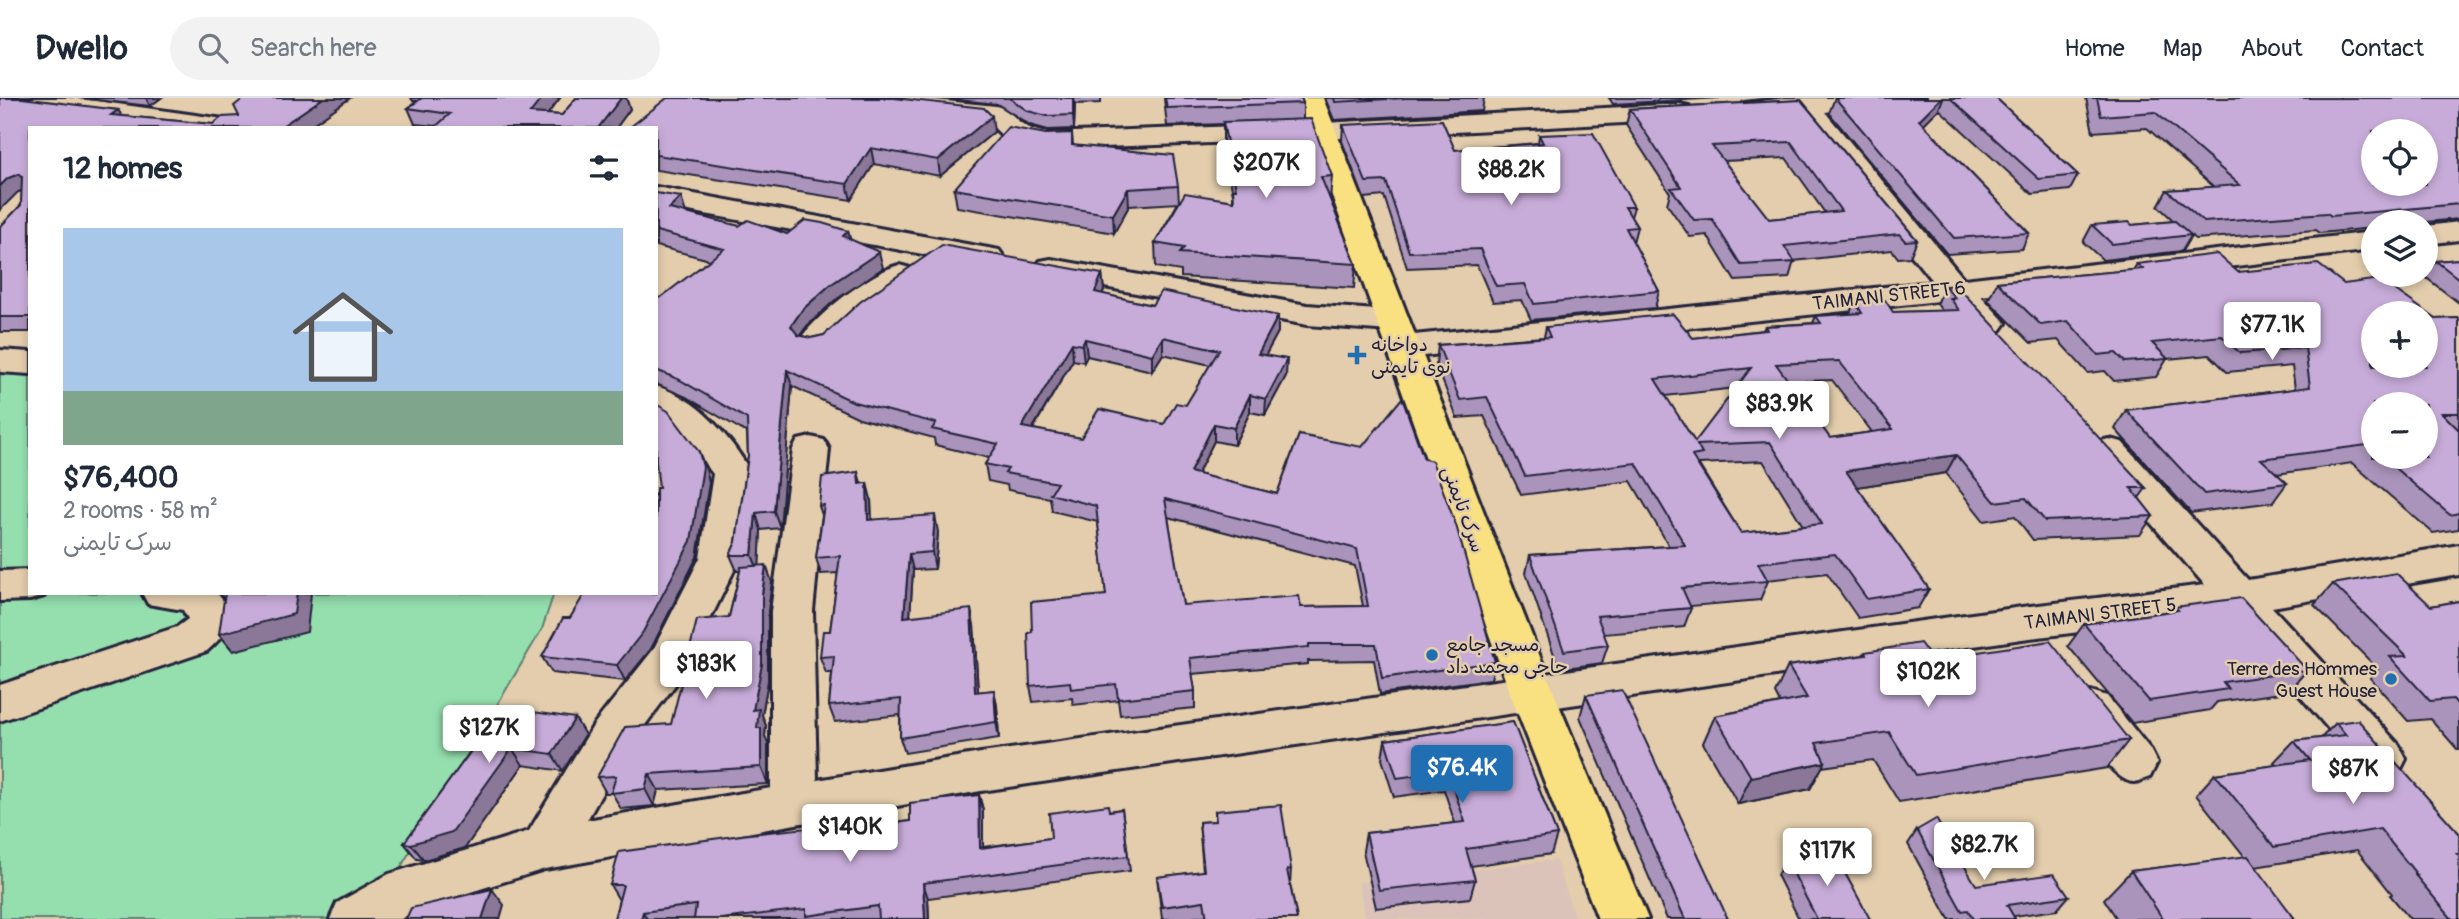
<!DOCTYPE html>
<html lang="en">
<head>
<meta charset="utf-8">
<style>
	:root { --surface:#fff; --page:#f2f2f3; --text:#1f2937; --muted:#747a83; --line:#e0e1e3; --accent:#1f6fb2 }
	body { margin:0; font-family:Pangolin,"Playpen Sans Arabic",sans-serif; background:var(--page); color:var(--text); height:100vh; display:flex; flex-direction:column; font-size:26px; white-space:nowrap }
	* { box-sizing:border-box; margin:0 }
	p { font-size:23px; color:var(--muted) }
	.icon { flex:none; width:38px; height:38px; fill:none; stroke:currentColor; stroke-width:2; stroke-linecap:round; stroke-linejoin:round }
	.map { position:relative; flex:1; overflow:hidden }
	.side { position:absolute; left:28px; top:28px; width:630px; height:469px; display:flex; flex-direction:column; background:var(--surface); border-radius:0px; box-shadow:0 4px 10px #0003 }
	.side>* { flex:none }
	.buttons { position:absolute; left:2361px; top:21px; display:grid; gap:14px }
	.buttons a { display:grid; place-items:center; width:77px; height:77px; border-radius:50%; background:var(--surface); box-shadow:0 4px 10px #0003; font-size:35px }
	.price { position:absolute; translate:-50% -60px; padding:0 16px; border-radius:7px; background:#fff; color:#222; font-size:23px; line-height:46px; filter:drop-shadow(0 2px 4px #0008) }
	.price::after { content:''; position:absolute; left:50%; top:42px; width:21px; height:16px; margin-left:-10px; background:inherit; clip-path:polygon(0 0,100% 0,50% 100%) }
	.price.selected { background:var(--accent); color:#fff }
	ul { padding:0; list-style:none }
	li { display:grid; align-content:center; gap:14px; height:371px; padding:0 35px }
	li+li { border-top:2px solid var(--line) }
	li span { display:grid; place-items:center; height:217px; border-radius:0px; color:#555 }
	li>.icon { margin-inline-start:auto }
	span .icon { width:126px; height:126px; fill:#fffc; stroke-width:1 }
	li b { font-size:30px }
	h2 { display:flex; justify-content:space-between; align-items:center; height:84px; padding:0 35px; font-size:30px }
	header { display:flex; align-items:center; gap:42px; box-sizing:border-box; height:98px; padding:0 35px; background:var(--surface); border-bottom:2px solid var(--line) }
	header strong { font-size:33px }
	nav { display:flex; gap:38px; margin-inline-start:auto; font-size:24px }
	.search { width:490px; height:63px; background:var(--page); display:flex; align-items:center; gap:18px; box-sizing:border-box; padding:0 24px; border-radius:38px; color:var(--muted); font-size:26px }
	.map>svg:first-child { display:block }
	.built { fill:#dbc3ba }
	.green { fill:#95dfae; stroke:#5c8074; stroke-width:2 }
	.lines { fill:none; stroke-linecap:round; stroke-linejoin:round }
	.minor-casing { stroke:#22223b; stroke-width:6 }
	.major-casing { stroke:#22223b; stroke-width:6 }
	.minor { fill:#e3cdac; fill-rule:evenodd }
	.major { fill:#f9e181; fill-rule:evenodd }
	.wall { fill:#ab94bb; stroke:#22223b; stroke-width:2; fill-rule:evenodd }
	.shaded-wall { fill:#8b7898; stroke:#22223b; stroke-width:2 }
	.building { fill:#c7acd9; stroke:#22223b; stroke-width:2; fill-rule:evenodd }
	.poi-dot { fill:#1f6fb2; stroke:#e3cdac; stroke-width:2.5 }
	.labels { text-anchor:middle; stroke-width:5; stroke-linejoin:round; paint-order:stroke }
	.street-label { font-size:19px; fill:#22223b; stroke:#e3cdac }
	.poi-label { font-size:19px; fill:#22223b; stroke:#e3cdac; text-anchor:start }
</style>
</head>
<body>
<header>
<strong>Dwello</strong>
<div class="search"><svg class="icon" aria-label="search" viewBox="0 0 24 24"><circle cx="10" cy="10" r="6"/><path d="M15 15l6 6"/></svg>Search here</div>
<nav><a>Home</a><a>Map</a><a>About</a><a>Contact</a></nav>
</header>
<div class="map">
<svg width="2459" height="821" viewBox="0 0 2459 821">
	<rect width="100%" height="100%" fill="#e3cdac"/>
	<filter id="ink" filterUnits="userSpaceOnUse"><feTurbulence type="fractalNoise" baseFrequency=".0143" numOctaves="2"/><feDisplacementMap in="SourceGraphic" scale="14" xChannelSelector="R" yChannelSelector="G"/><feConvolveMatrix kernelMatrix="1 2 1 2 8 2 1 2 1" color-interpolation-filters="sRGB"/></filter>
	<g filter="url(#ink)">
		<path class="built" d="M1556,762L1575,821H1366L1358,784Z"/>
		<path class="green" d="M0,272H30V495H554L542,531L389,789L333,821H0Z"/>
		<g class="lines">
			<g class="minor-casing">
				<path id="minor" d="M5,0H75L231,22L241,24L245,30H171L18,8L9,6Z
					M820,0H915L996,8C1017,13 1014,30 1048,35L1323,25L1679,6L1689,8L1693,14L1689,20L1679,22L1323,41L1048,51L1008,43L987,23L833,8L824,6Z
					M1786,0H1925L1921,6L1912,8L1825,14L1964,181L2373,134V152L1981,198L2006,225L2001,232C1975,239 1964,219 1948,202L1404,260L1392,256L1387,249L1392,242L1404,238L1933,184L1798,16L1754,19L1744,17L1740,11L1744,5Z
					M656,89L988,150L999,152L1004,159L999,166L988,168L656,107Z
					M2459,124V142L2426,146V128Z
					M1051,161L1307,207L1391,213L1403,216L1408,223L1403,230L1391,233L1307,227L1040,177L1035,170L1040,163Z
					M899,167L910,170L915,177L910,184L862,218L827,251L815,254L803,251L798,244C815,218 869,175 899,167Z
					M0,252L30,254V276L0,274Z
					M656,288C697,299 730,339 751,374L740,460L684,575L627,651L587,722L771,690V513L793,351L798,342L811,339L824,342L829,351L813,513L817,682L981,655L2022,509L2205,487L2096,362L2091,353L2096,344L2109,341L2122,344L2248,482L2459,447V477L2272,509L2399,647L2406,661L2399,675L2383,680L2367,675L2229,516L2022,541L981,693L545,771L419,810L401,821H330L337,805L389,776L529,733L595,625L653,552L700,460L713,376L676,328L656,315Z
					M30,472V495H46L44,498L30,502L0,503V473Z
					M142,495H217L231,513C227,532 222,540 207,553L0,623V587L177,529L188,521L183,512L148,506Z
					M2091,593L2107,598L2150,651L2157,665L2150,679C2146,680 2139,684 2134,684C2114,685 2078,628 2069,611L2075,598Z"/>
			</g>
			<g class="major-casing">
				<path id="major" d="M1297,0H1323L1554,595L1648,821H1598L1510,595Z"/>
			</g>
			<use href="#minor" class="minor"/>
			<use href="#major" class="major"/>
		</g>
		<path class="wall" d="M0,0L118,12L122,18L213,26L239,18L244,0H350L307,30H30V234H0V128L2,127L21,107L22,93L18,94Z
			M78,0H161L150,8Z
			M411,0H560L547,16L562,17L576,0H626L630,11L616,30H434L436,28L415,26L408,10L417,3H413Z
			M938,0H1101V5L1075,6L1074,31L1048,32L1030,27L997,6Z
			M1164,0H1301L1303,5V22L1332,78L1330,101L1356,166L1354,190L1181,179V173L1156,169L1155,145L1178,105L1129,108L1114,135L957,109L954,91L1046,36L1072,35L1073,47L1178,88L1179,105L1233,103V96L1223,47V26L1167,28Z
			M1325,0H1484L1482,13L1334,22Z
			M1609,0H1720L1613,6Z
			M1835,0H1996L2078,77L2070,92L2032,96L1939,11L1923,26L2029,135L2022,151L1947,156L1829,15Z
			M2086,0H2459V121L2426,124H2373V130L2320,135L2316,132L2195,141L2191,138L2182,153L2103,162L2083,144L2092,127H2132L2174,123L2158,108L2167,92L2214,89L2147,30L2093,34Z
			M1801,2L1917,142L1910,159L1898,160L1892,152L1794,163L1789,180L1735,183L1707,137L1690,139L1667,106L1670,95L1626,27L1630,11ZM1786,60L1825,115L1769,121L1724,63Z
			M1343,27L1455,52L1538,45L1539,37L1634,109L1631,119L1637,129L1633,144L1659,193L1655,210L1531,222L1522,202L1493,204L1477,167L1407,170L1384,98L1364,100L1342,43Z
			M656,30L994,34L940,78L874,66L851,102L656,72Z
			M656,95L686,115L739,128L787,136L848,133L850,141L883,170L834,203L807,228L800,238L811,240L1102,176L1104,192L1102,196L1152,207L1278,218V234L1265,258L1286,278L1265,317L1250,314L1234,347L1214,343L1197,376L1277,396L1299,337L1495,564L1491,581L1380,596L1374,562L1308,563V566L1192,576L1195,593V610L1120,617L1118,602L1073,607L1072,600L1033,604L1030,588L1032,534L1106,497L1098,424L1052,413L1050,400L1008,392L1007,387L988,383L985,366L989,360L935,347L934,340L859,320L792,288L780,430L761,432L759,468L772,484L768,513V583L762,617L766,628L765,638L768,646V686L658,692L654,708L621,711L612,695H606L597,679L671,626L729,519L740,473H737L730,457L736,444L748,358L747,335L686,299L656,286V199L660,200L710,162L656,148ZM1163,256L1210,267L1186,307L1164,326L1081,340L1033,331L1073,262L1084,264L1087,258L1152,273ZM1168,419L1355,468L1363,508L1301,509L1183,507Z
			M2459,161V205L2424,178L2436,163Z
			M2137,166L2238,174L2344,186L2436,221L2459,220V431L2433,435L2352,365L2277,376L2287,385L2273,404L2191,415L2115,331L2126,312L2295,291L2292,268L2227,274L2210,257L2167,261L2156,279L2114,283L2105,273L2088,275L2058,242L2031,245L1988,202L1997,184L2133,172ZM2373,306L2426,359H2373Z
			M1945,188L2146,390L2139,400L2153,418L2140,437L2033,442L2015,418L1984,423L1946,375L1857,389L1929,491L1918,510L1858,520L1827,475L1767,482L1768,483L1760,502L1690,508L1691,510L1684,529L1603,536L1608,547L1602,565L1559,571L1526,475L1530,457L1669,448L1631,383L1521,397L1484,318L1457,320L1436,266L1438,247L1544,239L1546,229L1693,240L1763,232L1765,228L1813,225L1816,218L1850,215L1855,203L1893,214L1942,213L1937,206ZM1832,282L1872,334L1830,340L1789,284ZM1736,290L1695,344L1665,298ZM1763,363L1803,428L1741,435L1699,367V366Z
			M706,371L709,385L697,459L651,551L625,583L552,575L542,559L570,520L659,390Z
			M858,374L861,385L871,401L872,422L938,434L935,471L913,472L910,518L974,527L978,594L994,592L997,608L999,640L905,655L900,640V617L835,624L829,608L832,575H826L820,559L830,533L838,475L821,476L816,460L822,417L819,408Z
			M2333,486L2431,508L2459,503V651H2457L2431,621L2408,623L2370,580L2378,571L2314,507Z
			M2175,509L2307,572L2288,594L2217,604L2210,612L2132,625L2068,548L2084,526L2171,513Z
			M1865,554L1932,561L2129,642L2107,670L1899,704L1873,662L1822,669L1810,691L1738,706L1703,645L1715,618L1780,605L1775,595L1788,568L1863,557Z
			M1586,597L1728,821H1667L1580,619Z
			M500,613L585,637L563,673L523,667L465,750L424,762L417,761L404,745Z
			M1513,624L1557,737L1551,756L1471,768L1475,782L1470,800L1376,810L1363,753L1366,735L1455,725L1444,692L1394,699L1382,661L1385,642Z
			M2336,625L2459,735V821H2410L2390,797L2392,796L2357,752L2255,769L2295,821H2117L2104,801L2131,773L2245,759L2196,697L2215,676L2277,667L2274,664L2294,643L2321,640Z
			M979,697L983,712V749L1051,740L1109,713L1122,711L1130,773L928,800L929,821H614L619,802L610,787L830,734L910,723Z
			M1215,713L1291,771L1290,786L1297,821H1205V818L1185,821H1162L1157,779L1203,773L1199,724L1215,723Z
			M1917,732L1976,787L2069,798L2057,812L2014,818L2015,821H1949L1908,746Z
			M1786,761L1870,821H1799L1777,777Z"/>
		<path class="shaded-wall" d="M146,0H161L150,8Z
			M323,0H350L307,30H279Z
			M542,0H560L537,30L530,15Z
			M621,0H626L630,11L616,30H598Z
			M1073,0H1074L1075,6L1074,31L1073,17Z
			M1941,0H1943L1939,11L1913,37L1919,22Z
			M118,12L127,26L111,17Z
			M992,18L994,34L940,78L938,62Z
			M871,50L874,66L851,102L847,86Z
			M19,76L29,90L18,94L0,112V88L8,80Z
			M1128,91L1129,108L1114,135L1113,117Z
			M681,99L686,115L669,111Z
			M848,133L852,149L843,138Z
			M879,154L883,170L834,203L807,228L795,244L791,228L802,212L830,187Z
			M1102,176L1104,192L1096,211L1095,194Z
			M1278,218V234L1257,273L1258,256Z
			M1163,239V256L1152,273V257Z
			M1085,241L1087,258L1084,264L1082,247Z
			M1072,245L1073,262L1024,345L1022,329Z
			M1287,261L1286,278L1265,317L1266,301Z
			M787,272L792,288L780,430L774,413Z
			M1250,297V314L1234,347V330Z
			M1214,326V343L1190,391V374Z
			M699,354L706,371L709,385L697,459L651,551L625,583L617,567Z
			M1956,357L1946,375L1838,392L1846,373Z
			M867,385L871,401L872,438L868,422Z
			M756,415L761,432L759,474L752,457Z
			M935,417L938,434L935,471L932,454Z
			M909,456L913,472L909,535L904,519Z
			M766,467L772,484L768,513V583L762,617L766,628L765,638L768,646V686L761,669L757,630L753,612L762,496Z
			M297,495H311L307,534L233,553L219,536Z
			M971,511L974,527L979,610L975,594Z
			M994,592L997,608L999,640L996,624Z
			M575,620L585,637L563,673L552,656Z
			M512,650L523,667L465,750L424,762L411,746Z
			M1825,664L1810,691L1738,706L1751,679Z
			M649,676L658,692L654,708L645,691Z
			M979,697L983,712V764L980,750Z
			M923,785L928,800L929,821H925Z
			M492,791L504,807L500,821H482Z
			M643,814L647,821H641Z"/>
		<path class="building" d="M0,0H22L118,12L111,17L213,26L222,19L239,18L234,8L244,0H323L279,30H30V219H0V128L2,127L21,107L22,79L19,76L8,80L0,88Z
			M422,0H542L530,15L562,17L576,0H621L598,30H434L450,16L408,10Z
			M667,0H894L984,10L992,18L938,62L871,50L847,86L656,57V30H629Z
			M1009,0H1073V17L1047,18L1028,13Z
			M1165,0H1301L1303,5L1167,10Z
			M1334,0H1406L1335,4Z
			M1835,0H1941L1919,22L2029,135L1954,140Z
			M1950,0H1996L2078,77L2039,81Z
			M2097,0H2459V106L2331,118L2327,115L2204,124L2167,92L2240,87L2155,14L2101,18ZM2373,33H2426V86H2373Z
			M1801,2L1917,142L1905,143L1899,136L1784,148L1795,164L1741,167L1712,121L1694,122L1671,90L1681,89L1630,11ZM1791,44L1841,113L1769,121L1712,48Z
			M1311,21L1332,78L1321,79L1356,166L1180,155L1184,150L1155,145L1185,95L1234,103L1233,91H1236L1223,24Z
			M1442,22L1455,52L1543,45L1539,37L1593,35L1634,109H1625L1637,129L1626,130L1659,193L1534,206L1525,186L1496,188L1480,151L1409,154L1386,83L1366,84L1343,27Z
			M1008,29L1046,36L1072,35V47L1173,57L1178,88L1128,91L1113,117L954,91Z
			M656,95L681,99L669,111L739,128L748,122L787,136L805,122L822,125L848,133L843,138L879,154L830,187L802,212L791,228L798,237L811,240L824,237L860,204L942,147L1102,176L1095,194L1152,207L1161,193L1278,218L1258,256L1287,261L1266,301L1250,297L1234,330L1214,326L1190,374L1277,396L1299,337L1362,349L1402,300L1424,361L1432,363L1456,427L1495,564L1382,580L1376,546H1309V549L1190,560L1195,593L1118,601L1116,586L1071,591L1070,584L1030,588L1028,535L1032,534L1031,504L1106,497L1096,408L1050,396L1057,385L1005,375L1008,371L985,366L998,346L932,331L936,325L854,304L787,272L774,413L756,415L752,457H730L736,444L748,358L747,321L680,282L656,272V199L660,200L724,151L656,133ZM1163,239L1219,252L1186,307L1176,305L1164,326L1099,311L1081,340L1022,329L1072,245L1082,247L1085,241L1152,257ZM1165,401L1357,451L1368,508L1301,509L1299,498L1183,507Z
			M2175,123L2191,137L2112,146L2092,127L2129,124L2132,127Z
			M2217,156L2238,174L2318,166L2344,186L2380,181L2436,221L2459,220V315H2442L2459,332V415L2450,417L2382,359H2426V306H2373V351L2367,347L2261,361L2287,385L2204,396L2126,312L2310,289L2305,250L2240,255L2222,238L2152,245L2168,261L2125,264L2116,255L2098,257L2068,223L2041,227L1997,184L2143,171L2137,166ZM2373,215H2426V268H2373Z
			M2459,161V181L2436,163Z
			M1956,187L2146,390H2131L2153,418L2045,423L2026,400L1995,404L1956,357L1846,373L1929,491L1867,501L1835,456L1758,465L1768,483L1682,490L1691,510L1597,518L1608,547L1564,553L1530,457L1685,447L1636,365L1525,378L1487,299L1460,302L1438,247L1550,239L1546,229L1673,216L1693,240L1767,232L1765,228L1821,225L1816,218L1862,215L1855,203L1885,202L1893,214L1959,212L1950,200H1955L1945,188ZM1839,263L1893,331L1830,340L1776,266ZM1751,270L1695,344L1655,281ZM1770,344L1822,426L1741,435L1692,358L1702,356L1697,347Z
			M656,306L668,313L699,354L703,369L691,443L643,534L617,567L542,559L563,520H570L585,495H656V390H659L656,364Z
			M858,374L859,386L867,385L868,422L935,417L932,454L909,456L904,519L971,511L975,594L994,592L996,624L900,640L901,601L829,608L834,558L820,559L823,533H830L840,458L816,460L824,407L819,408L822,379Z
			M766,467L762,496V566L753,612L759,611L757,630H761V669L649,676L645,691L611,695L616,678L597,679L625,629L671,626L697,522L729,519L741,469Z
			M2396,475L2431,508L2459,503V608L2453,601L2430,603L2390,559L2407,558L2333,486Z
			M225,495H297L294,516L219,536Z
			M2241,500L2307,572L2223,584L2228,591L2149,603L2084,526L2178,512L2175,509Z
			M2050,543L2129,642L1916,677L1889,634L1816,645L1825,664L1751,679L1715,618L1807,600L1788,568L1866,557L1865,554L1920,545L1932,561Z
			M1622,592L1728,821H1685L1586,597Z
			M505,610L575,620L552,656L512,650L452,734L411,746L404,745L500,613Z
			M2358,622L2459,735V756H2457L2459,758V821H2452L2415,777H2417L2380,731L2274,749L2215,676L2310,662L2294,643L2346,637L2336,625Z
			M1513,624L1557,737L1466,751L1475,782L1379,792L1366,735L1465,724L1448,673L1397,680L1385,642Z
			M979,697L980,750L1051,740L1049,715L1108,707L1109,713L1122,711L1128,758L923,785L925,821H879L878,808L806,818V811L721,821H694L696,807L643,814L641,821H614L623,787H610L619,754L749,736L827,728V734L910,723V705Z
			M1281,707L1291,771L1287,772L1297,821H1207L1204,803L1162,809L1157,779L1204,773L1199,724L1216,723L1215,713Z
			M1936,721L1976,787L2054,776L2069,798L2007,807L2015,821H1973L1968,812L1962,813L1917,732Z
			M1834,755L1870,821H1817L1786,761Z
			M2248,758L2295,821H2163L2131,773Z
			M492,791L482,821H406L411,810Z"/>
	</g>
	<g class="poi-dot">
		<path d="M1353.5 246.5h7v7h7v7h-7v7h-7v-7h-7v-7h7z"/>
		<circle cx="1432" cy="557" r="7"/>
		<circle cx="2391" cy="581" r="7"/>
	</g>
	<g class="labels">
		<g class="street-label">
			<text transform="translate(1889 197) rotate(-6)" y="7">TAIMANI STREET 6</text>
			<text transform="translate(1464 411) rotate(70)" y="7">سرک تایمنی</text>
			<text transform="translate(2100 515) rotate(-7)" y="7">TAIMANI STREET 5</text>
		</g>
		<g class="poi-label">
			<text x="1371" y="253">دواخانه<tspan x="1371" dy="22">نوی تایمنی</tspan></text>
			<text x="1446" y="553">مسجد جامع<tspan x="1446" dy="22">حاجی محمد داد</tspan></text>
			<text x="2377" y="577" text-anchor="end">Terre des Hommes<tspan x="2377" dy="22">Guest House</tspan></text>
		</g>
	</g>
</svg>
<div class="buttons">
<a><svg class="icon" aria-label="locate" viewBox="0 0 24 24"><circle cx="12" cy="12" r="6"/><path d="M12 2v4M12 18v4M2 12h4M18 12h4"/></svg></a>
<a><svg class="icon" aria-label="layers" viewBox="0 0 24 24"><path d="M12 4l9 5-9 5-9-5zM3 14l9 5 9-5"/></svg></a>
<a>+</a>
<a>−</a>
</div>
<b class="price" style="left:1266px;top:102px">$207K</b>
<b class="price" style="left:1511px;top:109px">$88.2K</b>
<b class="price" style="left:2272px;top:264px">$77.1K</b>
<b class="price" style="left:1779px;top:343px">$83.9K</b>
<b class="price" style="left:706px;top:603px">$183K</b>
<b class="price" style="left:1928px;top:611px">$102K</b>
<b class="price" style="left:489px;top:667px">$127K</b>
<b class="price selected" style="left:1462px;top:707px">$76.4K</b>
<b class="price" style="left:2353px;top:708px">$87K</b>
<b class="price" style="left:850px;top:766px">$140K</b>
<b class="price" style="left:1984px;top:784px">$82.7K</b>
<b class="price" style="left:1827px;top:790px">$117K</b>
<section class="side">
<h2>12 homes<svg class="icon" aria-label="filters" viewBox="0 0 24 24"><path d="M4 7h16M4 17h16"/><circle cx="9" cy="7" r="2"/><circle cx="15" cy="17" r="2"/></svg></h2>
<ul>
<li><span style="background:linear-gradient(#a9c7e8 75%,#7fa58c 0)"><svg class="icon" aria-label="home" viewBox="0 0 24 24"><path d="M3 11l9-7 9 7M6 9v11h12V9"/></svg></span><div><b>$76,400</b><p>2 rooms · 58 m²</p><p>سرک تایمنی</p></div></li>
</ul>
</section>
</div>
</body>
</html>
